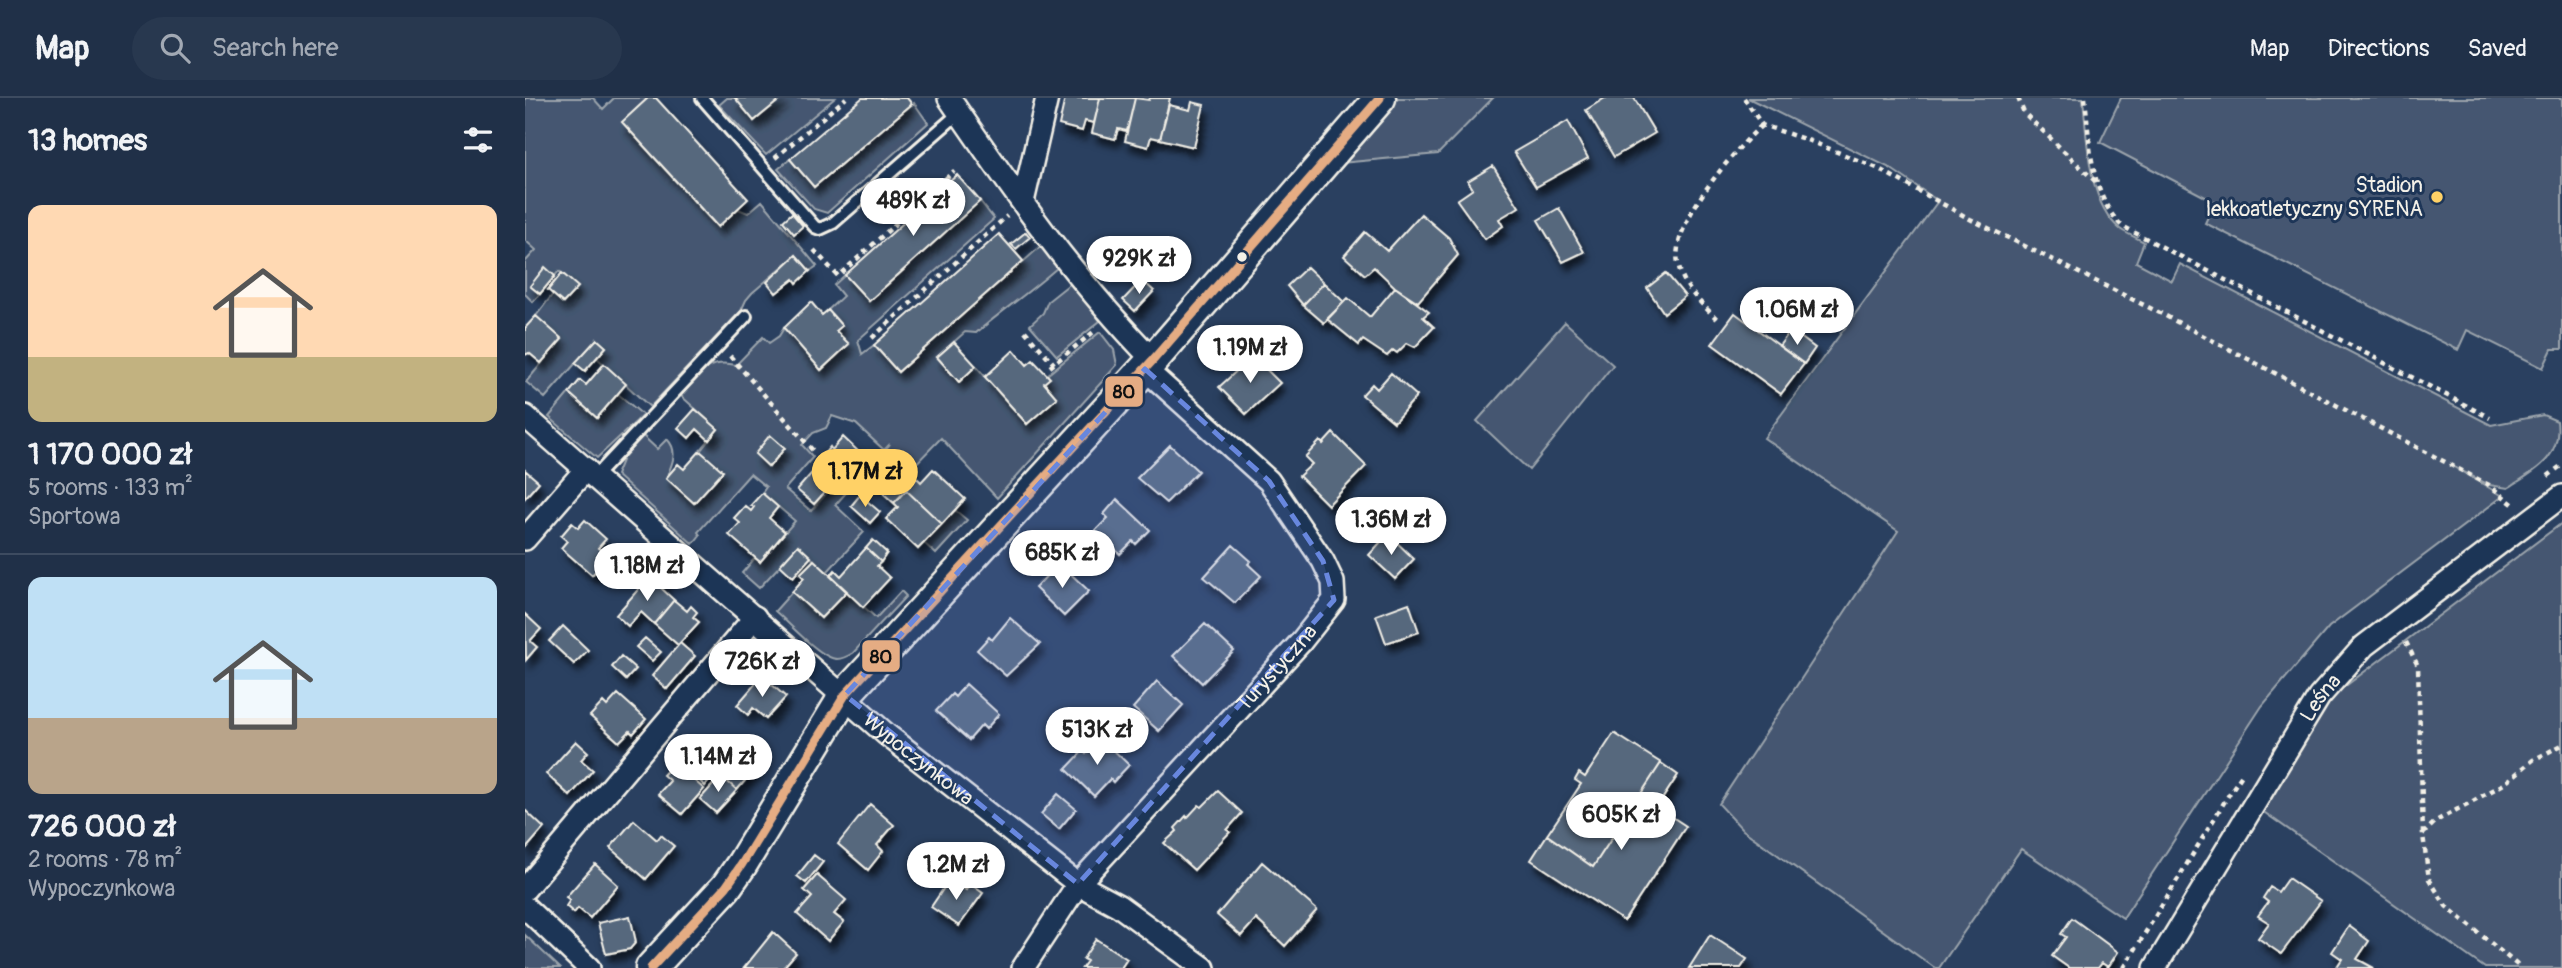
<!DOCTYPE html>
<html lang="en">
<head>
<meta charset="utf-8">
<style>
	:root { --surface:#203048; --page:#28384f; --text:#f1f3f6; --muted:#a2a9b4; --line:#3d4b60; --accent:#ffd166 }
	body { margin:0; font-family:Pangolin,sans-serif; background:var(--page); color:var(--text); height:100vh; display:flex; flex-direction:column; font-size:26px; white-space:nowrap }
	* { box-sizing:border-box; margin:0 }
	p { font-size:23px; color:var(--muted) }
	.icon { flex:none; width:38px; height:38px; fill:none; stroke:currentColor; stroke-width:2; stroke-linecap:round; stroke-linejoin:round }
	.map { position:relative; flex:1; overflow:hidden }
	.details { display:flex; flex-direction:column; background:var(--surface); width:525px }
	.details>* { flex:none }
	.price { position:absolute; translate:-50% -60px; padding:0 16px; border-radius:24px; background:#fff; color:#222; font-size:23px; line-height:46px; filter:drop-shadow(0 2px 4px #0008) }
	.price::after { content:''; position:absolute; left:50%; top:42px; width:21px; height:16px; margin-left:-10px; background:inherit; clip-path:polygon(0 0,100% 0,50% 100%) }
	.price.current { background:var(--accent); color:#111 }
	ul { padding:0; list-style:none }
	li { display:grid; align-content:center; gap:14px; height:371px; padding:0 28px }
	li+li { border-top:2px solid var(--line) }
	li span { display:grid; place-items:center; height:217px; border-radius:14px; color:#555 }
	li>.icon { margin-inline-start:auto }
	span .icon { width:126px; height:126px; fill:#fffc; stroke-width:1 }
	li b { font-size:30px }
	h2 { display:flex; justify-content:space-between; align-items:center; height:84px; padding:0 28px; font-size:30px }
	header { display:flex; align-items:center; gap:42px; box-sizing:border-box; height:98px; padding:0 35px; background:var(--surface); border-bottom:2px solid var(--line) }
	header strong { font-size:33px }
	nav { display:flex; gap:38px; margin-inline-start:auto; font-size:24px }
	.search { width:490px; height:63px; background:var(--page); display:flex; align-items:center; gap:18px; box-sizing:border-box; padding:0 24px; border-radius:38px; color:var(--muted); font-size:26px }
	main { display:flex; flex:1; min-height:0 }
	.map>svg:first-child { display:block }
	.green { fill:#445771; stroke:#9ca4ac; stroke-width:2 }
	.building { fill:#56677d; stroke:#f4f1e8; stroke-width:2; filter:url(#shadow) }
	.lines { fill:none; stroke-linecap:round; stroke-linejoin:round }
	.lane-casing { stroke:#f4f1e8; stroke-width:16 }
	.street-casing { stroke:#f4f1e8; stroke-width:26 }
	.secondary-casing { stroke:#f4f1e8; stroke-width:35 }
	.path { stroke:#f4f1e8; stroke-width:4.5; stroke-dasharray:5 5; stroke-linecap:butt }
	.lane { stroke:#1d3557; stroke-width:10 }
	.street { stroke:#1d3557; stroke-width:21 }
	.secondary { stroke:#1d3557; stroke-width:30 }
	.bus-1-casing { stroke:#1d3557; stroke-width:14 }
	.bus-1 { stroke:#e5ac83; stroke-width:9 }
	.marked { fill:#6887de; fill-opacity:0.2; stroke:#6887de; stroke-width:5; stroke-dasharray:14 9; stroke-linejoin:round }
	.poi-dot { fill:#ffd166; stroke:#1d3557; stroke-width:2.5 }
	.bus-dot { fill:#f4f1e8; stroke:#1d3557; stroke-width:2.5 }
	.labels { text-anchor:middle; stroke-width:6; stroke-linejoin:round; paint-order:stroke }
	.poi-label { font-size:21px; fill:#f4f1e8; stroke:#1d3557; text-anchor:end }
	.street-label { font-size:21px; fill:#f4f1e8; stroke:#1d3557 }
	.line-badge { stroke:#1d3557; stroke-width:2.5 }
	.pale-badge-label { font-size:19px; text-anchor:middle; font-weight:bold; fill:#111 }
</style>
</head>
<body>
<header>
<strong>Map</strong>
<div class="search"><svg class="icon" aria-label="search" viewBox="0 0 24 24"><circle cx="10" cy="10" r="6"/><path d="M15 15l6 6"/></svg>Search here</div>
<nav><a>Map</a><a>Directions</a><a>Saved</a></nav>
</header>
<main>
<section class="details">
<h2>13 homes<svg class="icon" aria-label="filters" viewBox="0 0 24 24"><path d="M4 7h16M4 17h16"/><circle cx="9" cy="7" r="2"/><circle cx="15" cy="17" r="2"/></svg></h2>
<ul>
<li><span style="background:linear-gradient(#ffd9b3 70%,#c2b280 0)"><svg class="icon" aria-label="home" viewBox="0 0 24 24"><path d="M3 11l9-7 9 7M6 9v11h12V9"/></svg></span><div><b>1 170 000 zł</b><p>5 rooms · 133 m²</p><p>Sportowa</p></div></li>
<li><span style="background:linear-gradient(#bfe0f5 65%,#b9a48a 0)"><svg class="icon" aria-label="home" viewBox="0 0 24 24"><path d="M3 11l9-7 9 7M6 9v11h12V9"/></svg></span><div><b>726 000 zł</b><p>2 rooms · 78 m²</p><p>Wypoczynkowa</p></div></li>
</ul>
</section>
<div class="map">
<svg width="2037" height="870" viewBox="0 0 2037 870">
	<defs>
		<filter id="shadow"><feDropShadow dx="4.5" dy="8" stdDeviation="3.5" flood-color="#0009"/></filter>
	</defs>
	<rect width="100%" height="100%" fill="#2a4060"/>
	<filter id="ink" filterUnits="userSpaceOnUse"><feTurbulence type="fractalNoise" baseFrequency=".0143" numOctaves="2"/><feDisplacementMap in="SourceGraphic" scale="14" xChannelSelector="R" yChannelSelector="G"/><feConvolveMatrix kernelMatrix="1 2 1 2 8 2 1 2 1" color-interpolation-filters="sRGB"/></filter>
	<g filter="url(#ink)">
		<path class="green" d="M0,0H68L78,11L89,0H123L97,24L192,129L213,111L223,115L237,103L292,168L285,173L271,157L227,195L221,202L216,213L125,309L72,260L81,249L72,241L20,300L1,284L37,241L11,218L28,196L38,205L52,189L34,173L8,204L0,196V164L11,152L0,142Z
			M202,0H310L241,57L194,7Z
			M872,0H968L913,56L815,65Z
			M1223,0H1558C1562,39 1562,104 1595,131C1602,136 1612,140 1619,144L1611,164L1647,183L1655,166L1966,327L2018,317L2032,323C2037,361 2009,373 1983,390L1964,387L1927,368L1978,398L1804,529L1737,608L1598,820L1496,751L1414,870H1410L1218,732L1194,706L1373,433L1239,340L1413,103L1365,70Z
			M1596,0H2037V251H2027L2018,270L1942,232L1933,252L1680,125L1690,104L1575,44Z
			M389,5L403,25L302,115L289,111L253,71L265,61L289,89Z
			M455,103L469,121L333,242L337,256L349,247L373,274L516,148L533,169C506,193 478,212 451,235L440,234L412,259L434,284L451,268L502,326L531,300L519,285L524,280L522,277L575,234L589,252L592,267L472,400L416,340L381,376L357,356L365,346L359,352L331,326L307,318L301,330L288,335L277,347L288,359L260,391L286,413L328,366L339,375L310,407L339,434L302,474L273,448L234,490L217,475L230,460L235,463L270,423L237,395L241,389L225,376L173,434L175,437L168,446L91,377L98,360L117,337L132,351L142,341C154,353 147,367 141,380L169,404L197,373L175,353L193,331L155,297C174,277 181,260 211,267L238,239L244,245L254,238L259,230L297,272L323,247L311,233L303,212L318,198L309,187L320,177L344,203Z
			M547,184L575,223L532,258L505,227L518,215L523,203Z
			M1040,224L1088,267L1004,372L952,323Z
			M44,295L72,320L93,296L118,317L72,360L24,319Z
			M430,412L442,422L411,456L399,445Z
			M2037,425V870H1960L1733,710L1798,605Z
			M322,493L351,520L376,493L381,498L328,555C323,558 318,561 312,561C296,561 263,524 250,513L267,494L296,520Z
			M0,837L35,870H0Z"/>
		<path class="building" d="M123,0H131L223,101L193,129L97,24Z
			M210,0H257L229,23Z
			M337,0H382L387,6L289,89L265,61Z
			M540,0H575L569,25L560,23L557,33L534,27Z
			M575,0H610L602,33L593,31L590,41L567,35Z
			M610,0L624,2L625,0H645L635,41L626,39L623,49L600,43Z
			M1080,0H1109L1130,35L1089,59L1061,12Z
			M667,4L679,7L669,49L635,41L644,7L665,12Z
			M1043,23L1063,60L1011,89L989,54Z
			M968,68L994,109L974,121L978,128L960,141L932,102L948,91L943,83Z
			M432,77L455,103L344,203L320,177Z
			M1034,110L1059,154L1038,164L1013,122Z
			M267,115L278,128L269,136L258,123Z
			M896,116L924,140L933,157L893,204L870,189L849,169L840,177L819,158L840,134L862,153Z
			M501,134L505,139L491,151L486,146Z
			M474,136L498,163L373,274L349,247Z
			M645,146L656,161L641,172L630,157Z
			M271,157L285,173L272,185L269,181L251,195L242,184Z
			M20,169L30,178L15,196L5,188Z
			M782,169L799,185L778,207L762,188Z
			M37,175L53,189L38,205L23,192Z
			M1141,175L1160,198L1139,215L1122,190Z
			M617,182L629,193L610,213L598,202Z
			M799,185L819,204L799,225L778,207Z
			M870,189L904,214L898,219L909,229L890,249L882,245L872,255L868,252L862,258L838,242L834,247L802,221L823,200L845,219Z
			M286,204L297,217L303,212L317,228L311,233L324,246L296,272L259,230Z
			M1210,215L1279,266L1256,296L1187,246Z
			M11,218L37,241L16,265L4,255L0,257V230Z
			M1266,232L1290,250L1279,266L1254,248Z
			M72,241L81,249L60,273L50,265Z
			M429,244L451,268L434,284L412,259Z
			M489,252L502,267L508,262L525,280L519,285L532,300L502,326L460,279Z
			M728,258L755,285L721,316L694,289Z
			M79,266L101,286L72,320L44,295L55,282L61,287Z
			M866,275L892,298L869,324L837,297L847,286L852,291Z
			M170,311L193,331L184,342L172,331L164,340L153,330Z
			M808,335L841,368L803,407L774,378L787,366L780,359L795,343L798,346Z
			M245,337L260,350L244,369L230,356Z
			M318,339L335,355L289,406L272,392L293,368L290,366L305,349L307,352Z
			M645,347L673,373L641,405L612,380Z
			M175,353L198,373L169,405L141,380L153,366L159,371Z
			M358,356L381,376L373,385L350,364Z
			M350,364L381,392L369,405L359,396L362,391L354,384L351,386L339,375Z
			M408,371L440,401L417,426L381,392L392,380L396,384Z
			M0,372L14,384L0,400Z
			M381,392L417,426L393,451L361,421L373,409L369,405Z
			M237,395L253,409L244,420L260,434L235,464L204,437L215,425L209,420L220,408L226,413L229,409L226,407Z
			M335,397L355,414L345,425L326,408Z
			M592,401L625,432L611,446L608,443L595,456L570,433L583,420L579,416Z
			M60,422L81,441L73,450L84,459L67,477L36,450L42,443L36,438L47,425L53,430Z
			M863,436L889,461L870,481L844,457Z
			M348,442L362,455L356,464L341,450Z
			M273,447L286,459L268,479L255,467Z
			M708,447L726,463L723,466L736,478L710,505L679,479Z
			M341,450L356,464L352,468L365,480L338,509L305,478L310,472L316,478Z
			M289,462L322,493L296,520L267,494L279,480L275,476Z
			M534,465L564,493L539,518L510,490Z
			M124,479L130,485L136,479L141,484L136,490L149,502L129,526L116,514L103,528L91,517Z
			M149,502L162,513L166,508L172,514L168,519L174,524L153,547L129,526Z
			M884,505L894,534L861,545L851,517Z
			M0,516L16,531L5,543L12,549L1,562Z
			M485,520L515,546L481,578L452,552L464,539L467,542Z
			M680,526L709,553L677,585L648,558Z
			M38,528L63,552L49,566L24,543Z
			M120,540L136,554L127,563L111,549Z
			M155,545L170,558L142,591L127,578Z
			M96,558L111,571L101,582L87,569Z
			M237,578L261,599L241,621L228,610L223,617L212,607Z
			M632,583L658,607L634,633L608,610Z
			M441,586L474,616L461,631L457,627L444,642L411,613L427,596L430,599Z
			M93,596L121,621L108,636L105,633L94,644L65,618L78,604L82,608Z
			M1089,635L1136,665L1068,769L1022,737L1056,686L1050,682L1054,675L1060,679Z
			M576,640L604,667L588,684L585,681L569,698L541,671L558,653L561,656Z
			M51,643L63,654L56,662L68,672L45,698L21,676Z
			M211,654L230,671L212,692L196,678L204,669L201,667Z
			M181,663L193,673L180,688L169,677Z
			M149,665L179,691L157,716L133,696L145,683L138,677Z
			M1136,665L1153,677L1132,709L1161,728L1099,823L1006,762L1022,737L1068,769Z
			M196,678L212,692L191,715L175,701Z
			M693,693L717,715L702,732L705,734L669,772L639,745L652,733L650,730L661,718L662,720L674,707L677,709Z
			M533,696L551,711L534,731L516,716Z
			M345,706L369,727L352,747L358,753L343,772L313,746Z
			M0,712L19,730L0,752Z
			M109,722L132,742L136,737L149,748L121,781L85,750Z
			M289,757L298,764L281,785L272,778Z
			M737,764L792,812L760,848L731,821L716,838L692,817Z
			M70,766L93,787L65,820L53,810L49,815L41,808L45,802L41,799Z
			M292,777L321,802L309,816L319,824L303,843L272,816L287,799L279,792Z
			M1763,780L1796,803L1756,856L1733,840L1744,825L1733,818L1743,804L1738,800L1745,789L1753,794Z
			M425,781L441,792L445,786L458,795L434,828L406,809Z
			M105,818L111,844L105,851L81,856L73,825Z
			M1547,820L1593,854L1583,869L1577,865L1573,870H1544L1527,858L1541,839L1536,836Z
			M1824,828L1844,843L1832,861L1849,870H1811L1817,861L1807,854Z
			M248,834L271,855L258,870H219Z
			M1185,837L1222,861L1216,870H1164Z
			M571,841L602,861L596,870H557L562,863L558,861Z"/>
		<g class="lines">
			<g class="lane-casing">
				<path id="lane" d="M177,0L290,129L295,131L308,125L434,15
					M70,379L221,218"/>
			</g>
			<g class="street-casing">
				<g id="street">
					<path d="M424,0C486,91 551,183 628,262"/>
					<path d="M498,104L522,0"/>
					<path id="s1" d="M0,318L361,636L553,786L594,808L679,870"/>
					<path d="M0,441L61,371"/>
					<path d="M0,791L230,519"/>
					<path d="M0,809L64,870"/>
					<path id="s2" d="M498,870L553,786L775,545L809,502L808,484L798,463L744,383L620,271"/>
					<path id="s3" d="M1630,870L1794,599L1839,548L2037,398"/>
				</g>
			</g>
			<g class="secondary-casing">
				<path id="secondary" d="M126,870L201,789L217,766L320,597L628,262L855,0"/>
			</g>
			<path class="path" d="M1219,0L1237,27L1285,43L1352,70L1445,121L1635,215L1964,387L1990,408
				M1493,0L1499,15L1571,84
				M1560,0C1565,43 1564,96 1597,128L1965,320
				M250,60L321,0
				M289,152L313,178L429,73
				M1192,221C1175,204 1158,190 1153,165C1145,125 1209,53 1237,27
				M500,233L529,266
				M347,240L482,118
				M205,258L290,355
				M525,269L571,232
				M2023,378L2037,367
				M1881,544L1893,568L1898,737L1904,781L1921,808L1996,870
				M1898,736L1911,723L1979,686L2008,662L2037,647
				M1599,870L1706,693L1719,674"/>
			<use href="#lane" class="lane"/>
			<use href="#street" class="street"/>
			<use href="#secondary" class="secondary"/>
			<g class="bus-1-casing">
				<path id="bus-1" d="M126,870L201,789L217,766L320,597L628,262L855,0"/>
			</g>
			<use href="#bus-1" class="bus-1"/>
		</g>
	</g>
	<path class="marked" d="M620,271L744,383L798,463L809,502L553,786L320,597Z"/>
	<circle class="poi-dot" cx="1912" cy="99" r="7"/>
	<circle class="bus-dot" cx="717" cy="159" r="6"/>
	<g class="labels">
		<g class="poi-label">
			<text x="1898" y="94">Stadion<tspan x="1898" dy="24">lekkoatletyczny SYRENA</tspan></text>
		</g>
		<g class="street-label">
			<text dy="7" stroke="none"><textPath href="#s2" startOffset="394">Turystyczna</textPath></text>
			<text dy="7" stroke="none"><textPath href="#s3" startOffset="317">Leśna</textPath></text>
			<text dy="7" stroke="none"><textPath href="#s1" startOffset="522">Wypoczynkowa</textPath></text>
		</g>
	</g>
	<g class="line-badge">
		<rect x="579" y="277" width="40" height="33" rx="7" fill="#e5ac83"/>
		<rect x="336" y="541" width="40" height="34" rx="7" fill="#e5ac83"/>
	</g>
	<g class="pale-badge-label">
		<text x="599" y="300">80</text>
		<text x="356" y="565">80</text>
	</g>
</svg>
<b class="price" style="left:388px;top:140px">489K zł</b>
<b class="price" style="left:614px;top:198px">929K zł</b>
<b class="price" style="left:1272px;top:249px">1.06M zł</b>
<b class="price" style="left:725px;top:287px">1.19M zł</b>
<b class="price current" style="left:340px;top:411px">1.17M zł</b>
<b class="price" style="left:866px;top:459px">1.36M zł</b>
<b class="price" style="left:537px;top:492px">685K zł</b>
<b class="price" style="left:122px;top:505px">1.18M zł</b>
<b class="price" style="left:237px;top:601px">726K zł</b>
<b class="price" style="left:572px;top:669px">513K zł</b>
<b class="price" style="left:193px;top:696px">1.14M zł</b>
<b class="price" style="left:1096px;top:754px">605K zł</b>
<b class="price" style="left:431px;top:804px">1.2M zł</b>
</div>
</main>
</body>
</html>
